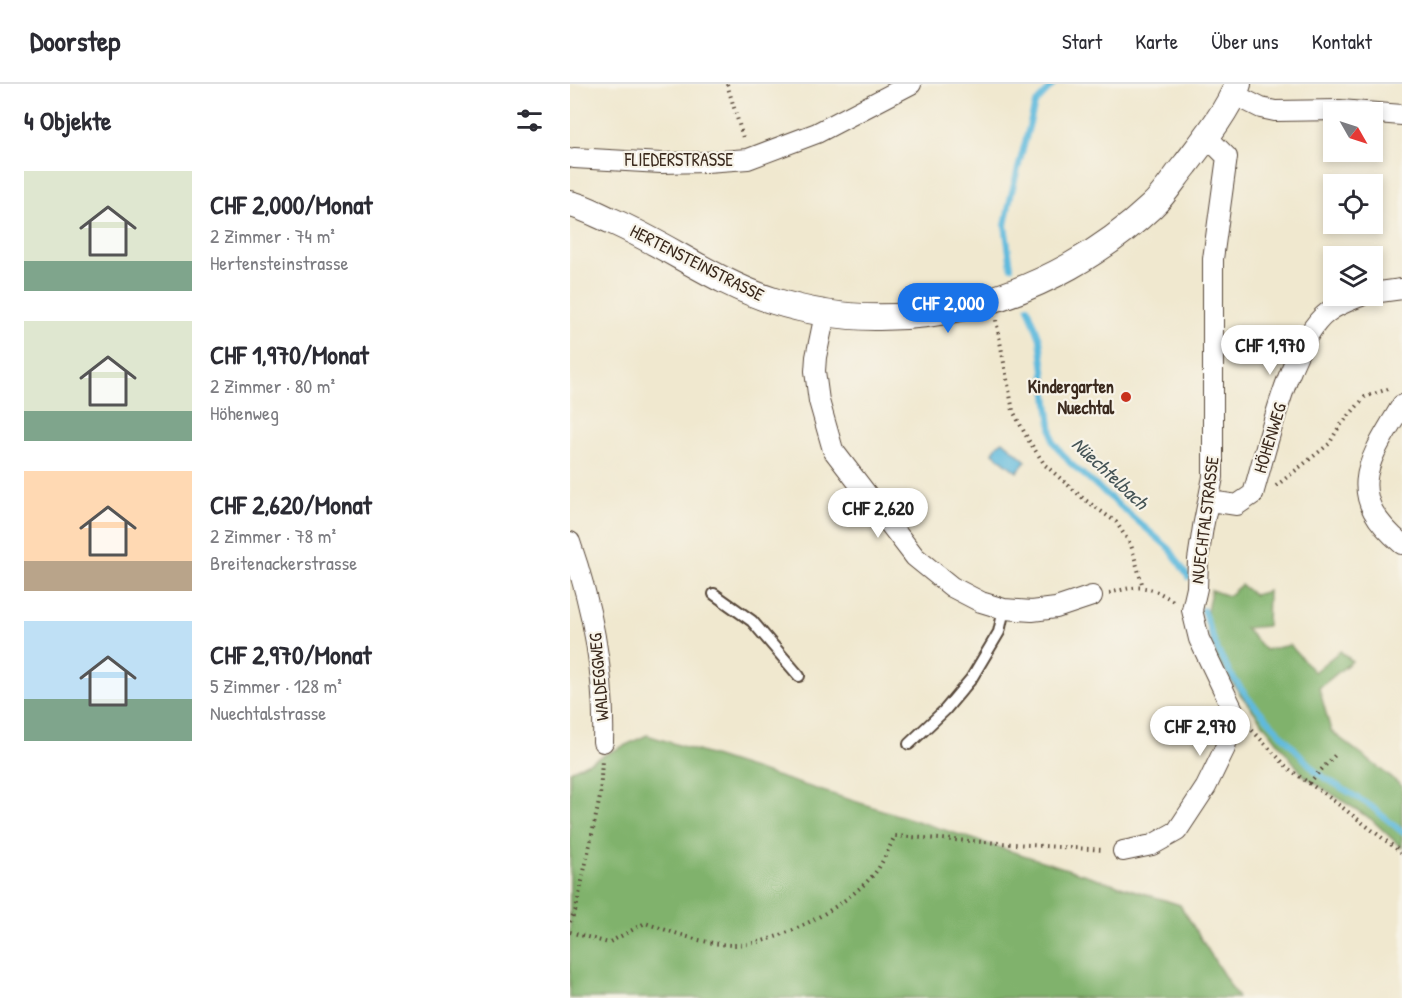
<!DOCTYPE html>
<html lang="de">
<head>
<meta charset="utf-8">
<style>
	:root { --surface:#fff; --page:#f2f2f3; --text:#2b2b33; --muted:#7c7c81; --line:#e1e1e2; --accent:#1a73e8 }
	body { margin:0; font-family:"Patrick Hand",sans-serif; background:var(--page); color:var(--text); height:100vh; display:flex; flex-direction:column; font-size:22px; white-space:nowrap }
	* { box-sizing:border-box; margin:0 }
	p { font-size:20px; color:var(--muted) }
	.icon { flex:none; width:33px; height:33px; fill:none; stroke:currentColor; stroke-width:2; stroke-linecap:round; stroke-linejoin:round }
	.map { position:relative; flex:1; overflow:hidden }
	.panel { display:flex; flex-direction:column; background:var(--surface); width:570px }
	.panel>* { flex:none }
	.needle { width:39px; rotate:129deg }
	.fabs { position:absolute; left:753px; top:18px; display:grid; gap:12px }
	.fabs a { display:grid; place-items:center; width:60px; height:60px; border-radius:0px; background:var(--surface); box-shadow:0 3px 9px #0003; font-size:30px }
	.price { position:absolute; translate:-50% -51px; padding:0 14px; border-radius:21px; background:#fff; color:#222; font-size:20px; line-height:39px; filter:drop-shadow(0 2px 3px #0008) }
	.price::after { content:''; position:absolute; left:50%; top:36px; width:18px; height:14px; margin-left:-9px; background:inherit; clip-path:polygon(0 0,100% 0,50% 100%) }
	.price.selected { background:var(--accent); color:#fff }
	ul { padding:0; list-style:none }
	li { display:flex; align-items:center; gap:18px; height:150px; padding:0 24px }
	li span { display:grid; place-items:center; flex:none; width:168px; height:120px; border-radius:0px; color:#555 }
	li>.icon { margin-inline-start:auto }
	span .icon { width:72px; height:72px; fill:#fffc; stroke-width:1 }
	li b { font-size:26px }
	h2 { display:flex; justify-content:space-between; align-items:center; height:72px; padding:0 24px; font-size:26px }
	header { display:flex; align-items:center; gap:36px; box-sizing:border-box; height:84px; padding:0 30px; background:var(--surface); border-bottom:2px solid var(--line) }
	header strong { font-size:28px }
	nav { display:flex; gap:33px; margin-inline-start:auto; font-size:21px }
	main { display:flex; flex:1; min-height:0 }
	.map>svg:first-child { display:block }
	.forest { fill:#80b26c; stroke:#5e6e45; stroke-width:1.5 }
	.water { fill:#5fbadd; stroke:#4d727e; stroke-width:1.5 }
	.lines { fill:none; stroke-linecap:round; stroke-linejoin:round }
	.stream { stroke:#5fbadd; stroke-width:6 }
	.service-casing { stroke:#564639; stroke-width:14 }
	.minor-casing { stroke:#564639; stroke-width:22 }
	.tertiary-casing { stroke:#564639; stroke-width:28 }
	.path { stroke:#564639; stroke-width:4; stroke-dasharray:1.5 4.5; stroke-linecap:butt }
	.service { stroke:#fff; stroke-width:10 }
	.minor { stroke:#fff; stroke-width:20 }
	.tertiary { stroke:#fff; stroke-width:26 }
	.poi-dot { fill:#c8321e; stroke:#f7f3e8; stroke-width:2 }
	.labels { text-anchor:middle; stroke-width:4.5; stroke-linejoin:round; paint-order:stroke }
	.street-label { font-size:18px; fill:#3b2a1e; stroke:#f7f3e8 }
	.poi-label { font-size:18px; font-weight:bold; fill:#3b2a1e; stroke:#f7f3e8; text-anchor:end }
	.water-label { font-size:20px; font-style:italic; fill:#465557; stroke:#f7f3e8 }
</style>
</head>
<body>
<header>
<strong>Doorstep</strong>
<nav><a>Start</a><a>Karte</a><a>Über uns</a><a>Kontakt</a></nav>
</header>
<main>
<section class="panel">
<h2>4 Objekte<svg class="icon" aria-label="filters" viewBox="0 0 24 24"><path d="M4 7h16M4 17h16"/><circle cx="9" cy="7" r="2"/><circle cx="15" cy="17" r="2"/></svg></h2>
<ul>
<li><span style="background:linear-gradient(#dfe7d0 75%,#7fa58c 0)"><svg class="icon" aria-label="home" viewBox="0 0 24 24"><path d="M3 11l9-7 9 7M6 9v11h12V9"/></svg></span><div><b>CHF 2,000/Monat</b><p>2 Zimmer · 74 m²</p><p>Hertensteinstrasse</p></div></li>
<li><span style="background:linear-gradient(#dfe7d0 75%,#7fa58c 0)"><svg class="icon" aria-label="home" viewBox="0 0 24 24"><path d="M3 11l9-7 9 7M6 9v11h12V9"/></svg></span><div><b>CHF 1,970/Monat</b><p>2 Zimmer · 80 m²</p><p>Höhenweg</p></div></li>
<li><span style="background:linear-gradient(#ffd9b3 75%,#b9a48a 0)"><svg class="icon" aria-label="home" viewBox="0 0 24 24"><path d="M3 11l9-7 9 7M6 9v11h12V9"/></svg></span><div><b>CHF 2,620/Monat</b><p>2 Zimmer · 78 m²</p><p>Breitenackerstrasse</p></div></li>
<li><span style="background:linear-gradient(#bfe0f5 65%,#7fa58c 0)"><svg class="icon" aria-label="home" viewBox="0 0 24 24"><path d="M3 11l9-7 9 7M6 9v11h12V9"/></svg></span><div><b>CHF 2,970/Monat</b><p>5 Zimmer · 128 m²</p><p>Nuechtalstrasse</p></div></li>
</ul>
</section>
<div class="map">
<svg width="832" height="914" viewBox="0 0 832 914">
	<rect width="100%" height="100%" fill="#f7f3e8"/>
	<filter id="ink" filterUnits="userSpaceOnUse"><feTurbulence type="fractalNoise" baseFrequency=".0167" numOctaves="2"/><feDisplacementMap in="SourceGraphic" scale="12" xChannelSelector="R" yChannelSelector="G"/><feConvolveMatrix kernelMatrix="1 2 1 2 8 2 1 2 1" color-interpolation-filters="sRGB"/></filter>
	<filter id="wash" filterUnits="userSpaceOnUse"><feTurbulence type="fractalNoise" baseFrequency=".008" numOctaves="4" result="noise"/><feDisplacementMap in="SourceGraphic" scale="24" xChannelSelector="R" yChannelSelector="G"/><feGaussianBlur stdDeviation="1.35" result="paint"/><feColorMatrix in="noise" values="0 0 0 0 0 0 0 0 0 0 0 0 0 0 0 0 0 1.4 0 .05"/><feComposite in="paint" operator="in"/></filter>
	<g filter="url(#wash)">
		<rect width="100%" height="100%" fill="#f0e8cf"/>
		<path class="forest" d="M671,501L684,511L698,507L697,542L675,544L695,566L720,561L744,588L770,567L782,577L749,604L761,647L832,702V764L801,735L734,692L670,610L647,576L635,538L641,506L658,512Z
			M77,651L610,821L668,914H0V687Z"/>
		<path class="water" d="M433,357L456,377L447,388L423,369L427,361Z"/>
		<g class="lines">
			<path class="stream" d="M441,183L435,141L441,111L465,20L484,0
				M458,223L470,255L483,358L500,379L600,465L618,493
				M633,526L647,565L660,589L678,614L747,689L801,722L832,748"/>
		</g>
	</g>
	<g filter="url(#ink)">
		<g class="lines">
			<g class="service-casing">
				<path id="service" d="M144,510L182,537L229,592
					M339,660L375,626L401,595L429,548L434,525"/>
			</g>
			<g class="minor-casing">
				<path id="minor" d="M663,10L691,24L705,27L770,26L832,31
					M4,74L91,79L136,78L178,75L247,49L341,0
					M802,209L832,205
					M255,230L246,273L245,287L249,317L263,366L345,473L382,503L411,518L434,525L462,527L486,524L522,512
					M832,321C799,376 772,410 832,460
					M640,417L667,421L683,410C697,364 720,256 758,228C767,221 781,216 791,212
					M0,458C23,524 35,589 33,658
					M553,767L582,761L607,747L636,703L655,664L663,626L629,555L622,526L627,504L628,476L633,443L643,393V175L657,73L637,53"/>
			</g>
			<g class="tertiary-casing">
				<path id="tertiary" d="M0,120C15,123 28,131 42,137C97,161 147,199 204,217C337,259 482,216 582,122C595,110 605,93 616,80C635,55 656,29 668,0"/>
			</g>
			<path class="path" d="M157,0L174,57
				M426,236L443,327L459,357L475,381L514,415L546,438L561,461L573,503
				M706,402L759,360L769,343L795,313L821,304
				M539,509C570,501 577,500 605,518
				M678,642L719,685L760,714L832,769
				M739,699L765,671
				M0,838L6,825L30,713L32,675
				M0,848L38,859L75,839C103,848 135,861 165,861C208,861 277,822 305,789C313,779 319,763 325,752L534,766"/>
			<use href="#service" class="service"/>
			<use href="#minor" class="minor"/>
			<use href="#tertiary" class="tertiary"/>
		</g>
	</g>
	<circle class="poi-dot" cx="556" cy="313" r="6"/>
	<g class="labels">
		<g class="street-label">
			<text x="109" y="82">FLIEDERSTRASSE</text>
			<text transform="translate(127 179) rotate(27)" y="6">HERTENSTEINSTRASSE</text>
			<text transform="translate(700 354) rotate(-73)" y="6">HÖHENWEG</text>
			<text transform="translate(635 436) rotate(-83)" y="6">NUECHTALSTRASSE</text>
			<text transform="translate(29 593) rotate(-95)" y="6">WALDEGGWEG</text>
		</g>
		<g class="poi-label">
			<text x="544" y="309">Kindergarten<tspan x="544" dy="21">Nuechtal</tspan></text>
		</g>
		<g class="water-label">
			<text transform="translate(540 389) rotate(43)" y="7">Nüechtelbach</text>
		</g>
	</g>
</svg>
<div class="fabs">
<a><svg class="needle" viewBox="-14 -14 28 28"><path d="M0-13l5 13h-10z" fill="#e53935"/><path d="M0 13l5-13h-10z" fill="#7c7c81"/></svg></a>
<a><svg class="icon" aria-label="locate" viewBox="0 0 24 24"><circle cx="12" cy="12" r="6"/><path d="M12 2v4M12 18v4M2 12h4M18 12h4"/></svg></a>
<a><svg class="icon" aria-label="layers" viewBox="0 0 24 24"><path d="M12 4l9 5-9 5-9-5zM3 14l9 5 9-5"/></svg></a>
</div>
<b class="price selected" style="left:378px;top:250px">CHF 2,000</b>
<b class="price" style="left:700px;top:292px">CHF 1,970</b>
<b class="price" style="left:308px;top:455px">CHF 2,620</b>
<b class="price" style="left:630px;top:673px">CHF 2,970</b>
</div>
</main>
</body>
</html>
